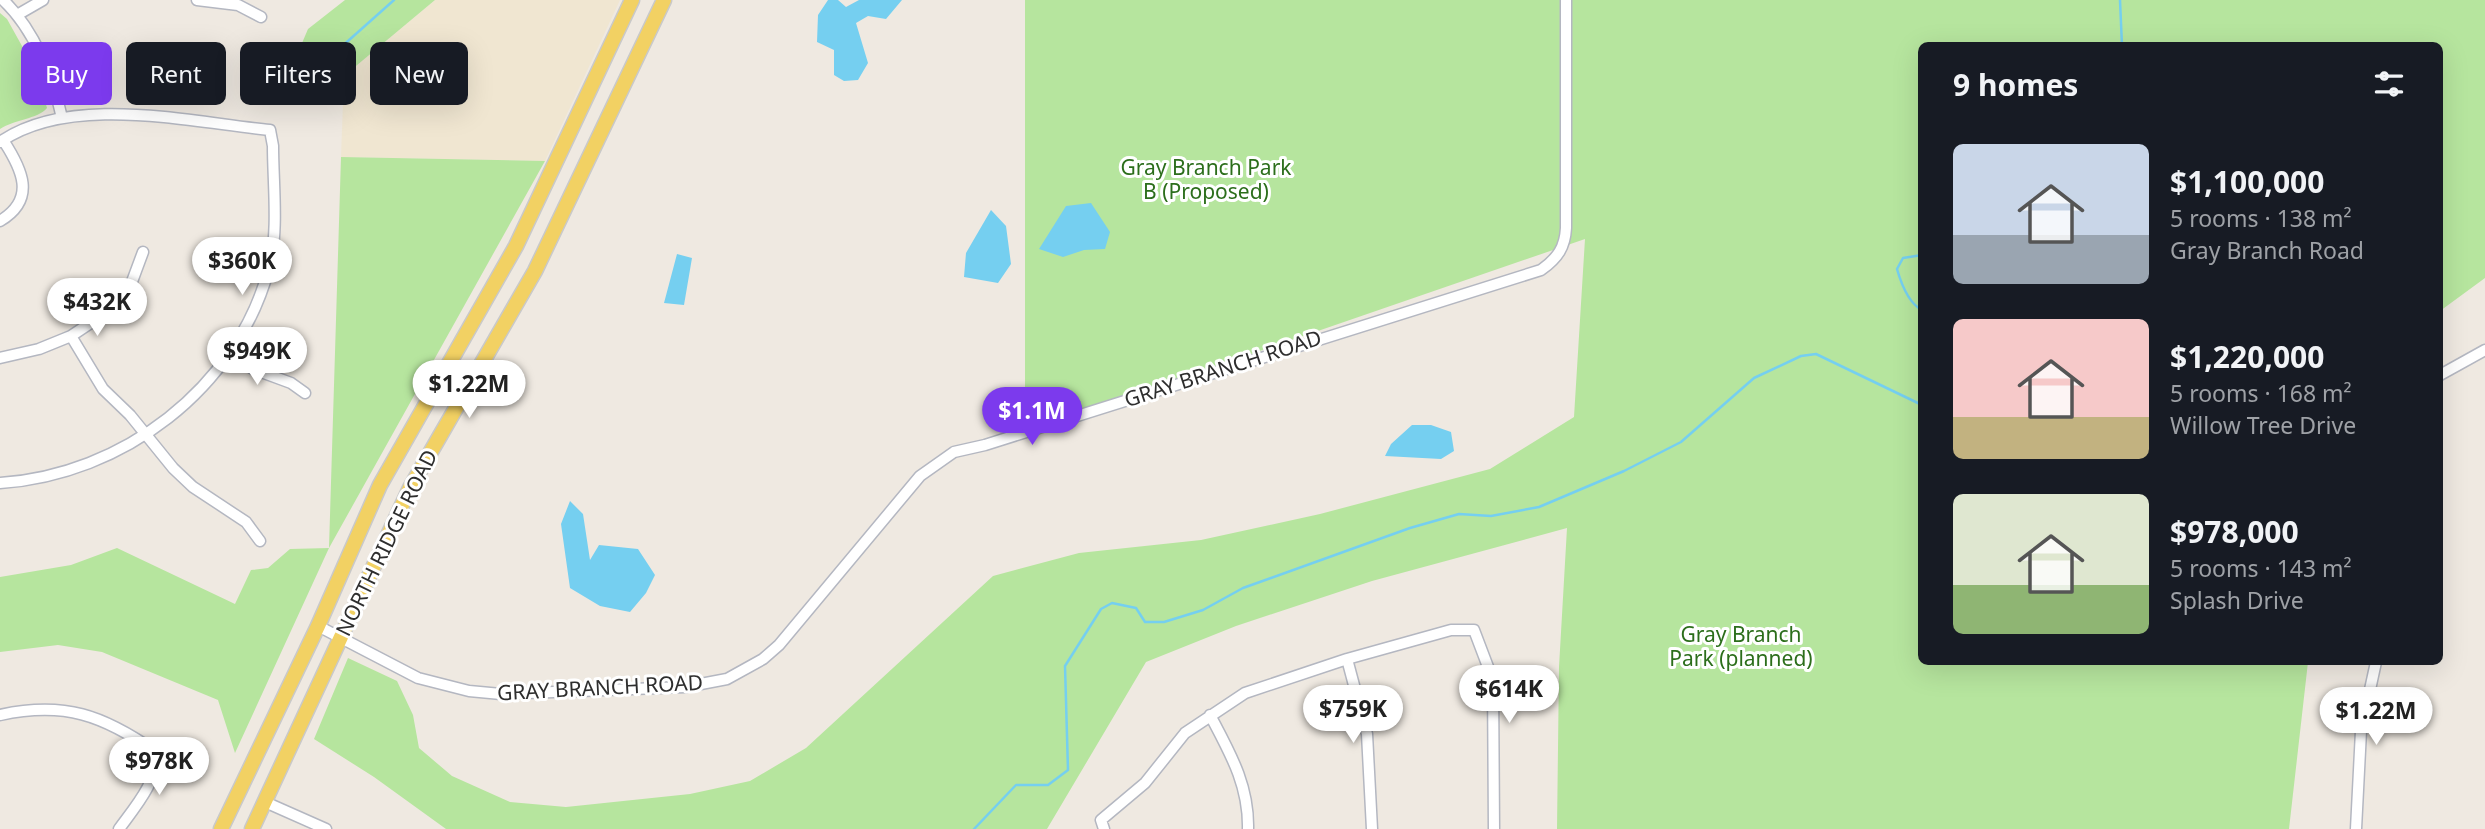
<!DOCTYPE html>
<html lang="en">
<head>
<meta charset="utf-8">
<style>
	:root { --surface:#171b24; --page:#20242c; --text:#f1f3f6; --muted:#9ea1a6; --accent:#7c3aed }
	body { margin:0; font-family:"Noto Sans",sans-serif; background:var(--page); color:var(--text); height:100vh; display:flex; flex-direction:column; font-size:26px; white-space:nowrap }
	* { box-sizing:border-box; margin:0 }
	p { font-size:23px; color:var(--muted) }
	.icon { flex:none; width:38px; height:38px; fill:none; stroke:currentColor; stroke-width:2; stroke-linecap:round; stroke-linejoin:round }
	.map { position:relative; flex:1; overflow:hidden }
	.drawer { position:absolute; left:1918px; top:42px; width:525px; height:623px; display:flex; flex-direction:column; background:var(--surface); border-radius:10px; box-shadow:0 7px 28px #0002 }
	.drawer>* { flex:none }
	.hud { position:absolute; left:21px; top:42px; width:665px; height:63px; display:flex; gap:14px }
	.price { position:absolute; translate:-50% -60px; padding:0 16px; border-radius:24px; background:#fff; color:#222; font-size:23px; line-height:46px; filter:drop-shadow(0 2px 4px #0008) }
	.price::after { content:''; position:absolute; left:50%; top:42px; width:21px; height:16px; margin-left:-10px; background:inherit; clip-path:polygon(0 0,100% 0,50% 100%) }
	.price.on { background:var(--accent); color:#fff }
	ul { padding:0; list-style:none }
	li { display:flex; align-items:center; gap:21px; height:175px; padding:0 35px }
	li span { display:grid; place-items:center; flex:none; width:196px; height:140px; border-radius:10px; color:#555 }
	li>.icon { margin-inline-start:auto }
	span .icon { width:84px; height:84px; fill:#fffc; stroke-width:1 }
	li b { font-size:30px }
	h2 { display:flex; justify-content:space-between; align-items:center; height:84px; padding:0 35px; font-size:30px }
	.chip { padding:0 24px; border-radius:10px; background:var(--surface); box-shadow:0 7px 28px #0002; font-size:24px; line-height:63px }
	.chip.on { background:var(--accent); color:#fff }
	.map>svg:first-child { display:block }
	.education { fill:#f0e6d1 }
	.green { fill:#b6e59e }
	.water { fill:#75cff0 }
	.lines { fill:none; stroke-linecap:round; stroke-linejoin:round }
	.stream { stroke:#75cff0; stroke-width:2.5 }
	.minor-casing { stroke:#b4b7c1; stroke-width:13 }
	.major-casing { stroke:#c9c9c9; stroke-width:17 }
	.minor { stroke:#fff; stroke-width:10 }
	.major { stroke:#f2d163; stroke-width:14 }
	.labels { text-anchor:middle; stroke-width:6; stroke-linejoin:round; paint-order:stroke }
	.park-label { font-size:21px; fill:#2c6e1b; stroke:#fff }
	.street-label { font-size:21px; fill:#2e2e2e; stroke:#fff }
</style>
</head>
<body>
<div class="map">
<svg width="2485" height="829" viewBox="0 0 2485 829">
	<rect width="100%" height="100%" fill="#efe9e1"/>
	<path class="education" d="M435,0H620L545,161L341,157L344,76Z"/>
	<path class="green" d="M345,0H435L344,76H288L308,29Z
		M1025,0H2485V278L2440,311V46H1922V662H2308L2289,829H1557L1559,667L1567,528L1372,581L1236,626L1146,662L1047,829H446L374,777L314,739L348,658L397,681L413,715L419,748L452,776L510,802L566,807L690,794L750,781L806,748L993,576L1079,553L1201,540L1320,514L1490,469L1574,417L1585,239L1025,432Z
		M0,13L7,19L37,73L47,108C38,119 13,120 0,129Z
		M341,157L545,161L329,548L235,753L218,700L102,652L58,645L0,652V577L71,565L117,548L235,604L251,570L268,568L290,549L329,548Z"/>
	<path class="water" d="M828,0H838L846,7L859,0H902L886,19L868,16L856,23L868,63L858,80L844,81L834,75V50L817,42L818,15Z
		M1091,203L1110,232L1105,249L1084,250L1063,257L1039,249L1066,206Z
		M991,210L1006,226L1011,264L998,283L964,277L966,253Z
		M677,254L692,258L684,305L664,303Z
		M1412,425H1431L1451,432L1454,451L1441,459L1385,456L1391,444Z
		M570,501L583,514L590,560L599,545L638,549L655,575L646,593L630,612L600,606L570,588L561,524Z"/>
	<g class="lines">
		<path class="stream" d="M2120,0L2122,46
			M321,65L394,0
			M1922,255L1903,258L1897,269C1901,283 1908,303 1922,310
			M974,829L1016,785H1048L1068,770L1065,666L1101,609L1112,603L1136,608L1145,622H1164L1203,610L1243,588L1410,528L1459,514L1491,516L1539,507L1624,471L1681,442L1754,378L1801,356L1816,354L1922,405"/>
		<g class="minor-casing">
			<path id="minor" d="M3,0C34,29 53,77 62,118
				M197,0L238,5L261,17
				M17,15L43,0
				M0,142C71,93 189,122 270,130L273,146C273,185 279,231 269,268C237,389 122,475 0,483
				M0,221C37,199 22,169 3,140
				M71,336L103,389L130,415L173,468L193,487L246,522L260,541
				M228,353L253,369L291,383L305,393
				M0,358L39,349L71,336L92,322L130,287L143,252
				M2440,375L2485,350
				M318,626L418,678L469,691L501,694L685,687L727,679L763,659L779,645L920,476L954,452L985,445L1541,270C1558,258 1565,247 1566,228V0
				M1347,659L1367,734L1372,829
				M0,715C64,701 103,715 156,752C159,780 135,807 119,829
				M1210,715C1230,753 1249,785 1248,829
				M265,802L326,829
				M1104,829L1101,820L1145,783L1185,733L1245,693L1347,659L1451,630H1474L1493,680L1494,829
				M2356,829L2361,731L2376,662"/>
		</g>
		<g class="major-casing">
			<path id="major" d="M221,829L318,626L380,485L516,246L632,0
				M252,829L410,488L535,271L664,0"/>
		</g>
		<use href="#minor" class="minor"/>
		<use href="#major" class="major"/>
	</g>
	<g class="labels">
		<g class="park-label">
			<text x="1206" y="175">Gray Branch Park<tspan x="1206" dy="24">B (Proposed)</tspan></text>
			<text x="1741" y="642">Gray Branch<tspan x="1741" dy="24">Park (planned)</tspan></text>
		</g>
		<g class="street-label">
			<text transform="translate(1223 369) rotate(-18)" y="7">GRAY BRANCH ROAD</text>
			<text transform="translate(387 543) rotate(-64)" y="7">NORTH RIDGE ROAD</text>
			<text transform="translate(600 688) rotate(-3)" y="7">GRAY BRANCH ROAD</text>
		</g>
	</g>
</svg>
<b class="price" style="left:242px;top:297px">$360K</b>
<b class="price" style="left:97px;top:338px">$432K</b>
<b class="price" style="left:257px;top:387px">$949K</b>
<b class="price" style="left:469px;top:420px">$1.22M</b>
<b class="price on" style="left:1032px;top:447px">$1.1M</b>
<b class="price" style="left:1509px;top:725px">$614K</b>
<b class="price" style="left:1353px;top:745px">$759K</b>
<b class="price" style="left:2376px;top:747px">$1.22M</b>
<b class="price" style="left:159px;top:797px">$978K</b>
<div class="hud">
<a class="chip on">Buy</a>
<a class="chip">Rent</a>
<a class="chip">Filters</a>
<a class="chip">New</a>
</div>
<section class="drawer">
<h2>9 homes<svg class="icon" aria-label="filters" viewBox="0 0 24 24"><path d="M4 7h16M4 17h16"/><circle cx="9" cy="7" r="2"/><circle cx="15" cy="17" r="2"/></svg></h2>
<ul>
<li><span style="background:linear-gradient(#c9d6e8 65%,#9aa5b1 0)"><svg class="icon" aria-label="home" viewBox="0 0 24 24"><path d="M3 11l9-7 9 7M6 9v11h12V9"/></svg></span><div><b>$1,100,000</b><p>5 rooms · 138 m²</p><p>Gray Branch Road</p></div></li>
<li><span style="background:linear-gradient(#f6c9c9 70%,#c2b280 0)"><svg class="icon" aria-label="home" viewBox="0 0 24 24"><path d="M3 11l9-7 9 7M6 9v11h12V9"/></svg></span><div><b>$1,220,000</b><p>5 rooms · 168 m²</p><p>Willow Tree Drive</p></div></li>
<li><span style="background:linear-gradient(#dfe7d0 65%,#8fb573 0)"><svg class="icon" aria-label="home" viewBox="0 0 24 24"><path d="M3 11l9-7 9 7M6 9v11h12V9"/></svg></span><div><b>$978,000</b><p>5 rooms · 143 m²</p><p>Splash Drive</p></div></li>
</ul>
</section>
</div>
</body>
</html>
